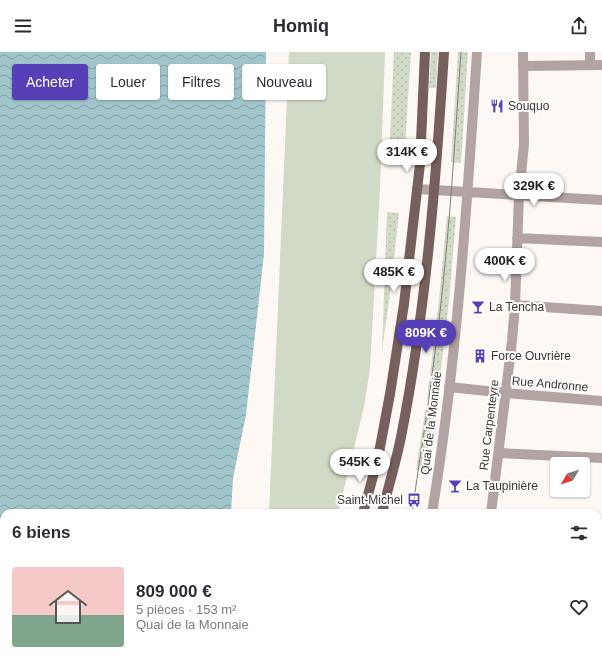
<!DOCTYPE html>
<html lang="fr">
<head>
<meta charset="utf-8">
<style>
	:root { --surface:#fff; --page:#f7f7f7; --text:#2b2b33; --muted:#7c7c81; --accent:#5540b8 }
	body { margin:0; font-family:Arial,sans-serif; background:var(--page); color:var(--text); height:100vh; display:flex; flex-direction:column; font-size:15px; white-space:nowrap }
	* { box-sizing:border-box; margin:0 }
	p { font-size:13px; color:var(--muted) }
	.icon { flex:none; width:22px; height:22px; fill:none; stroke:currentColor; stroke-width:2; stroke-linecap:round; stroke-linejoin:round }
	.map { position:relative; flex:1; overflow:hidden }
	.sheet { position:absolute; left:0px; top:457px; width:602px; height:156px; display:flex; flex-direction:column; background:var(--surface); border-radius:12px 12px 0 0; box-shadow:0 1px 3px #0004 }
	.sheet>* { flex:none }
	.top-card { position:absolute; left:12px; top:12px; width:400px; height:36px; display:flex; gap:8px }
	.needle { width:26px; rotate:231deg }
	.controls { position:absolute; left:550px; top:405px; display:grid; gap:8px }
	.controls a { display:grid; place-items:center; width:40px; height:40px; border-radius:4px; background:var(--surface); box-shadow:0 1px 3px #0004; font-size:20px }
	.price { position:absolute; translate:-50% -34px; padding:0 9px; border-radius:14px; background:#fff; color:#222; font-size:13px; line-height:26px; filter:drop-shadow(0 1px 2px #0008) }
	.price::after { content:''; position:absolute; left:50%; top:24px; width:12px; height:9px; margin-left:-6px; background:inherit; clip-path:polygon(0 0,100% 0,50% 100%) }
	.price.current { background:var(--accent); color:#fff }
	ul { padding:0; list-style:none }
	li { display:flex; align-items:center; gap:12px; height:100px; padding:0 12px }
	li span { display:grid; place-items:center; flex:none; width:112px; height:80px; border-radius:4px; color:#555 }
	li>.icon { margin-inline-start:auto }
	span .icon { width:48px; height:48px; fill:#fffc; stroke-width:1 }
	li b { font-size:17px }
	h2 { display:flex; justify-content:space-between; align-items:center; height:48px; padding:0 12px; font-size:17px }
	.chip { padding:0 14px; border-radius:4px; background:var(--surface); box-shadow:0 1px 3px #0004; font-size:14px; line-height:36px }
	.chip.current { background:var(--accent); color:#fff }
	header { display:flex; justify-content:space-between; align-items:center; height:52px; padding:0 12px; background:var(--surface); font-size:18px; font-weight:800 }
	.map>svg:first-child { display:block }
	.grass { fill:url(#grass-dots) }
	.park { fill:#d1dac6 }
	.water { fill:url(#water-waves) }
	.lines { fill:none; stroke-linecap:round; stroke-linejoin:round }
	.minor { stroke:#b3a4a3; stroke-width:10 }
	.major { stroke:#775f5d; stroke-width:10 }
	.tram { stroke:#867d78; stroke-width:1 }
	.labels { text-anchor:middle; stroke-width:4; stroke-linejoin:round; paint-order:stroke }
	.poi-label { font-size:12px; fill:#3f342e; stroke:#fff; text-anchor:start }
	.street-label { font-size:12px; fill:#3f342e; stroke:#fff }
</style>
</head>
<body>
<header><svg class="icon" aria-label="menu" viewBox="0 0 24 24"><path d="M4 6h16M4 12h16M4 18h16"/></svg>Homiq<svg class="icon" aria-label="share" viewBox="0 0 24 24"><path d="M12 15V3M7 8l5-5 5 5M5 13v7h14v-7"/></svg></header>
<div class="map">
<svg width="602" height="613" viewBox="0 0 602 613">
	<defs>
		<pattern id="grass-dots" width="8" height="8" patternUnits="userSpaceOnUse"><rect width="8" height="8" fill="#d1dac6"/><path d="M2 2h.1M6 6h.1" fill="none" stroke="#b4bcaa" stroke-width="1.8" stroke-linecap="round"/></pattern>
		<pattern id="water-waves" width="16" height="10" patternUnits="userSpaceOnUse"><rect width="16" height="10" fill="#a0c6cc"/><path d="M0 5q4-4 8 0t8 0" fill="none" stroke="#84a2a6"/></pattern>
	</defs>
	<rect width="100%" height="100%" fill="#fef8f5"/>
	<path class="grass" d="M394,0H411L404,108L389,107Z
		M431,0H438L436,36H429Z
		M458,0H468L461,111L451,110Z
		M387,160L399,161L390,242L382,298Z
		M447,164L456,165L449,249L437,349L427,347L439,248Z
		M426,355L436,356L426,420L416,418Z
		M598,552L602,555V576L598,570Z
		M502,609H528L529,613H505Z"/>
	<path class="park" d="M289,0H385L380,137L370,316L364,355L338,461H269Z"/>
	<path class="water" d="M0,0H266L264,202L246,363L233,426L231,461H4V609H244V613H0Z"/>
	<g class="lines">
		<path class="minor" d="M590,0V13
			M523,14L602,13
			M417,137L602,148
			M517,186L602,190
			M515,253L602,259
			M449,335L506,341L602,349
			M499,401L602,406
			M432,461C457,309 467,154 477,0
			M491,461L512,289L515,253L519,143L524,92L523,0
			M598,471H602
			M598,543H602
			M408,613L409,609
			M464,613L465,609"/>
		<path class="major" d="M363,461L378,406L390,342L404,252L420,112L425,0
			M382,461C388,436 396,410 401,385C426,258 436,129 444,0
			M314,613L316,609
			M335,613L336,609"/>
		<path class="tram" d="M412,461C419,410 428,359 434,308C448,206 454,103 461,0
			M387,613L388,609"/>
	</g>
	<defs>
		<g id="restaurant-bare" transform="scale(1.08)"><path d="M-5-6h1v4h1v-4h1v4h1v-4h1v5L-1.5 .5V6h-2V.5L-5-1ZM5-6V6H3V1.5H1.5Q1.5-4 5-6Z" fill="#5540b8" stroke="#fff" stroke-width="2.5" paint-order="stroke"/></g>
		<g id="bar-bare" transform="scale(1.08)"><path d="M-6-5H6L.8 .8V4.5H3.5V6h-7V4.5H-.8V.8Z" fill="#5540b8" stroke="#fff" stroke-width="2.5" paint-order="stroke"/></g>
		<g id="building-bare" transform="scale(1.08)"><path d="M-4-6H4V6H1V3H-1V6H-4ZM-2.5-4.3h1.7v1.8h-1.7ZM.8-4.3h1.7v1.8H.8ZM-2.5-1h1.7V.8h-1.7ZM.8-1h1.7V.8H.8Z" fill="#5540b8" stroke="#fff" stroke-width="2.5" paint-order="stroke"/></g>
		<g id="bus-bare" transform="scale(1.08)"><path d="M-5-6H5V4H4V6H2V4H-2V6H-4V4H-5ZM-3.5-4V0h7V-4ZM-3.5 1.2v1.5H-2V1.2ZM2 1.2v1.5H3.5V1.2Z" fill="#5540b8" stroke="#fff" stroke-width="2.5" paint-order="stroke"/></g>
	</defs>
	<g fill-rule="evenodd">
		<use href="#restaurant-bare" x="497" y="54"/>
		<use href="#bar-bare" x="478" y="255"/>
		<use href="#building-bare" x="480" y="304"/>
		<use href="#bar-bare" x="455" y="434"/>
		<use href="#bus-bare" x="414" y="448"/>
	</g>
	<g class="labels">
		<g class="poi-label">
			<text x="508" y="58">Souquo</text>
			<text x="489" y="259">La Tencha</text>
			<text x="491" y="308">Force Ouvrière</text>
			<text x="466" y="438">La Taupinière</text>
			<text x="403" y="452" text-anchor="end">Saint-Michel</text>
		</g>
		<g class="street-label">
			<text transform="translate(550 332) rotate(5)" y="4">Rue Andronne</text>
			<text transform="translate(431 371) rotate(-83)" y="4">Quai de la Monnaie</text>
			<text transform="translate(489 373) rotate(-83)" y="4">Rue Carpenteyre</text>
		</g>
	</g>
</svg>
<div class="controls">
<a><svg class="needle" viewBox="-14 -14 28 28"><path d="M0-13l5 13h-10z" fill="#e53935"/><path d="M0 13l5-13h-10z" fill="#7c7c81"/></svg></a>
</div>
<b class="price" style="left:407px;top:121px">314K €</b>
<b class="price" style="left:534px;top:155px">329K €</b>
<b class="price" style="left:505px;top:230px">400K €</b>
<b class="price" style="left:394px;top:241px">485K €</b>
<b class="price current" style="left:426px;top:302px">809K €</b>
<b class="price" style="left:360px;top:431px">545K €</b>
<div class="top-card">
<a class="chip current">Acheter</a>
<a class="chip">Louer</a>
<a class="chip">Filtres</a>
<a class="chip">Nouveau</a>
</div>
<section class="sheet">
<h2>6 biens<svg class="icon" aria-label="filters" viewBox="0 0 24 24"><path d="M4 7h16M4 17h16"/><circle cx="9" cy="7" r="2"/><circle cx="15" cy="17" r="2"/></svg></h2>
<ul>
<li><span style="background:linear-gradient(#f6c9c9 60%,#7fa58c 0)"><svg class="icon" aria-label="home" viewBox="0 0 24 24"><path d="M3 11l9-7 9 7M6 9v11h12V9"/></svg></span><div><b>809 000 €</b><p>5 pièces · 153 m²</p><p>Quai de la Monnaie</p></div><svg class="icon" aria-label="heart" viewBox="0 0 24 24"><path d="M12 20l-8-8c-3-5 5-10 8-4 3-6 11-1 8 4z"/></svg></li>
</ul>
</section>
</div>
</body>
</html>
